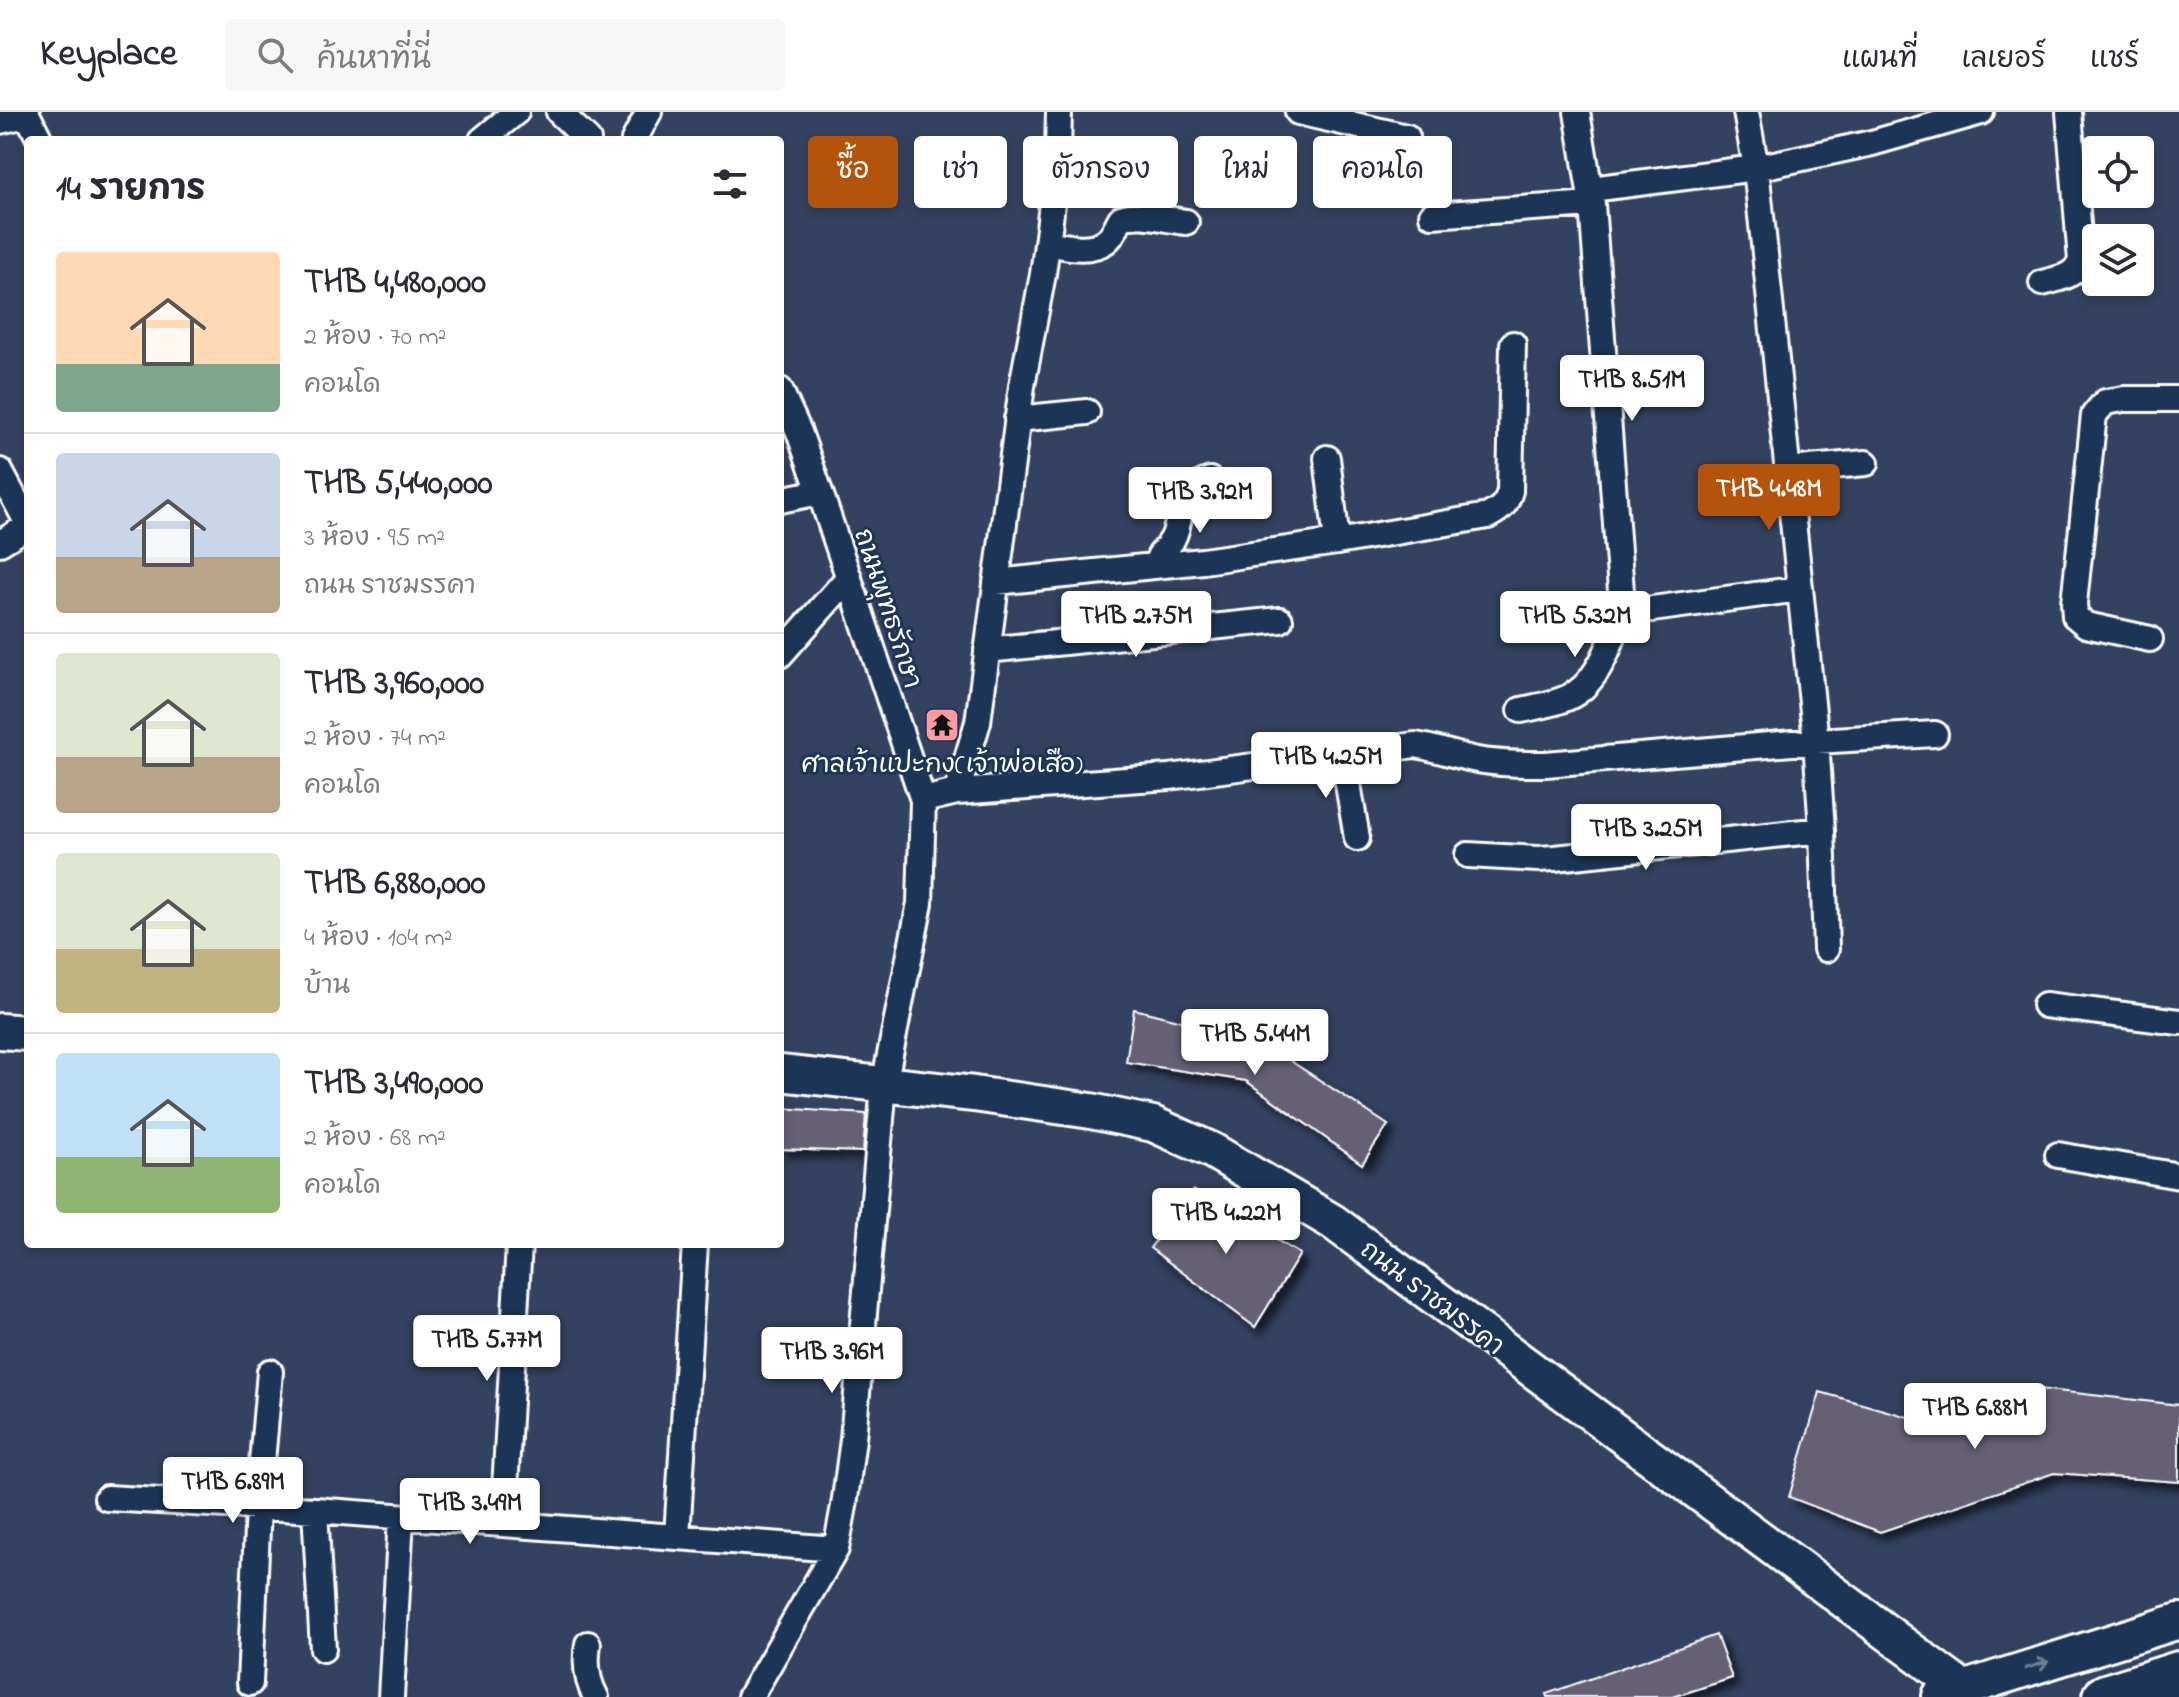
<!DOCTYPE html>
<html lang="th">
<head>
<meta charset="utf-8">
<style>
	:root { --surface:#fff; --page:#f7f7f7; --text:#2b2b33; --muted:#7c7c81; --line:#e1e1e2; --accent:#b45309 }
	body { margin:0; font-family:"Indie Flower","Playpen Sans Thai",sans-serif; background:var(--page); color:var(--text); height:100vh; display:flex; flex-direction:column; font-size:30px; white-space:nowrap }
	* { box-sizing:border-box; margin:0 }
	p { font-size:26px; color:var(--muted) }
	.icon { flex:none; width:44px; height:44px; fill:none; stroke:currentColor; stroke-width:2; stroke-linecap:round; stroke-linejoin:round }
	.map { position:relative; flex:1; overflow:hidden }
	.drawer { position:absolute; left:24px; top:24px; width:760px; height:1112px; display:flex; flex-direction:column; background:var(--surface); border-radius:8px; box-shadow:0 4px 12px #0003 }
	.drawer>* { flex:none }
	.banner { position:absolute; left:808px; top:24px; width:760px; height:72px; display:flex; gap:16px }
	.tools { position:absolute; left:2082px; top:24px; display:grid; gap:16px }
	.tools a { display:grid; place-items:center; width:72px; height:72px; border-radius:8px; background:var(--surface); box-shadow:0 4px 12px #0003; font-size:40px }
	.price { position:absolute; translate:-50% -68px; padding:0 18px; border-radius:8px; background:#fff; color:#222; font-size:26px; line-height:52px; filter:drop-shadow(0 2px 4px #0008) }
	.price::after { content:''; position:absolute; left:50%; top:48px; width:24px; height:18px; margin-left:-12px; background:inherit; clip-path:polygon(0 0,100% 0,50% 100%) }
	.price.selected { background:var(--accent); color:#fff }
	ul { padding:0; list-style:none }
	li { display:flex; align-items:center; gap:24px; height:200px; padding:0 32px }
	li+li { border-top:2px solid var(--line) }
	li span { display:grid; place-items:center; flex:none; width:224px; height:160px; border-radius:8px; color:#555 }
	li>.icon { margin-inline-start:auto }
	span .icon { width:96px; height:96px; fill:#fffc; stroke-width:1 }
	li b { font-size:34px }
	h2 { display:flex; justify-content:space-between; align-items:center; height:96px; padding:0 32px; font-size:34px }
	.tag { padding:0 28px; border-radius:8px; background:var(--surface); box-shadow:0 4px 12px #0003; font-size:28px; line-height:72px }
	.tag.selected { background:var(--accent); color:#fff }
	header { display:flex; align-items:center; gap:48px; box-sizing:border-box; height:112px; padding:0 40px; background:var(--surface); border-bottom:2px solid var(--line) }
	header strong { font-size:38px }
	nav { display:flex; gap:44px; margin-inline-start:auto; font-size:28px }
	.search { width:560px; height:72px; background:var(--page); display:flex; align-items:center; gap:20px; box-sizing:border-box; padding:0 28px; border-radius:8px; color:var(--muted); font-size:30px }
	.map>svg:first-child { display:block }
	.building { fill:#666174; stroke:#fff; stroke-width:2; filter:url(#shadow) }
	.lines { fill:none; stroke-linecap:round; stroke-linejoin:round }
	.street-casing { stroke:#fff; stroke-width:30 }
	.secondary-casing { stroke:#fff; stroke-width:40 }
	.highway-casing { stroke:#fff; stroke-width:50 }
	.street { stroke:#1d3557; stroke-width:24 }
	.secondary { stroke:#1d3557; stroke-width:34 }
	.highway { stroke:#1d3557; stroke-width:44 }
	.oneway { stroke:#6c7c92 }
	.labels { text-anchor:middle; stroke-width:6; stroke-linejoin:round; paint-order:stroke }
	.street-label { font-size:26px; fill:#fff; stroke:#1d3557 }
	.poi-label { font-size:26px; fill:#fff; stroke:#1d3557 }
</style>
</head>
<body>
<header>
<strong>Keyplace</strong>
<div class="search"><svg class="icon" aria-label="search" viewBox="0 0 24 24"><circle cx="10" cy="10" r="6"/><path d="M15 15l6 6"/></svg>ค้นหาที่นี่</div>
<nav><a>แผนที่</a><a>เลเยอร์</a><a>แชร์</a></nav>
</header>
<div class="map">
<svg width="2179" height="1585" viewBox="0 0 2179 1585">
	<defs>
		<filter id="shadow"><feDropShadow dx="7" dy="7" stdDeviation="4" flood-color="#0009"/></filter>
	</defs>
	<rect width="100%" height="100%" fill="#334260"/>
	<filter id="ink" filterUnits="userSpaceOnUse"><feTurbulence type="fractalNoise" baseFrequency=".0125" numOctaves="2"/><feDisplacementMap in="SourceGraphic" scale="16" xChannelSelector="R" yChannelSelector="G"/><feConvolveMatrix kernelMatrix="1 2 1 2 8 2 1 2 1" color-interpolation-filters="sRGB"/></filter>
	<g filter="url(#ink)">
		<path class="building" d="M1134,897L1260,929L1388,1013L1362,1052L1246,969L1126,950Z
			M780,996L866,1002L863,1040L780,1037Z
			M1193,1078L1300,1142L1255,1215L1150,1136Z
			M2022,1275L2179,1293V1370L2054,1361L1880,1420L1789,1385L1820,1280L1915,1307Z
			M1716,1523L1732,1566L1673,1585H1547L1546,1582Z"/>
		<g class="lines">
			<g class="street-casing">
				<path id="street" d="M26,0L40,28
					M559,0L588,28
					M1298,0L1407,25
					M1577,0L1592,92L1621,479L1625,493L1632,497L1645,498L1799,477
					M1746,0L1756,56L1816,629L1822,718L1826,837
					M0,9L26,3
					M482,28L516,0
					M634,28L649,0
					M1591,77L1756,56L1872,31L1981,0
					M1432,103L1592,92
					M1047,131C1065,134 1089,141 1106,129C1114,123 1116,114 1121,106C1140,99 1166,108 1186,110
					M2042,171C2057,167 2075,165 2081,149L2069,0
					M1017,307L1087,300
					M1327,346L1337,430
					M1787,358L1866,351
					M0,359L28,412
					M780,388L820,380
					M0,431L28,414
					M1156,454C1158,441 1166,438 1172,428C1188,398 1166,384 1210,368
					M996,470L1203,449L1337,430L1488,404C1501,397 1506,393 1510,379L1513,232
					M2150,527L2086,513L2075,504L2074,491L2094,303L2105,290L2124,287H2179
					M987,538L1280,508
					M780,543L849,465
					M1521,598C1539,594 1561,591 1576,581C1602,564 1614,521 1625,493
					M1343,642L1357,726
					M957,680L978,610L1022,274L1043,162L1049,117L1058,39L1059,0
					M923,688L957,680L1169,665L1415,633C1436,636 1456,644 1477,648C1500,652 1522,652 1546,652L1816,629L1935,622
					M1468,743L1538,747L1555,746L1822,718
					M2045,893L2179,910
					M2058,1043L2179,1064
					M107,1386L315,1398L836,1437
					M315,1398L323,1537
					M503,1412L519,1132
					M677,1424L695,1132
					M588,1532C585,1551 586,1568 596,1585
					M250,1571L258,1395L270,1260
					M391,1585L401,1405
					M750,1585L836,1437L844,1394L853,1327L884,973L920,791L923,688L820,380L799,320L780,278"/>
			</g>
			<g class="secondary-casing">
				<path id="secondary" d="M0,919L28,921
					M780,961L974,982L1091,999L1153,1012L1211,1038L1333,1110L1962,1576
					M1940,1584L2179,1509"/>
			</g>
			<g class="highway-casing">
				<path id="highway" d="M2106,1585L2179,1562"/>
			</g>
			<use href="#street" class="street"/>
			<use href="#secondary" class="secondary"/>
			<use href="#highway" class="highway"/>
		</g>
		<defs><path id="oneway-shaft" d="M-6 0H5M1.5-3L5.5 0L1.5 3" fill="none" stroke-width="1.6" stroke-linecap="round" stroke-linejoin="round" transform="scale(2)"/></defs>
		<use class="oneway" href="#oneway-shaft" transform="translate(2037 1553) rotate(-17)"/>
	</g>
	<defs>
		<g id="temple-square" transform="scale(1.8)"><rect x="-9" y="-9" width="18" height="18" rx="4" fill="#ff9aa2" stroke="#1d3557"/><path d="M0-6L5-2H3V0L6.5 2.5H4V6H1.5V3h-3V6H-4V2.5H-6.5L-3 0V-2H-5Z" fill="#111"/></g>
	</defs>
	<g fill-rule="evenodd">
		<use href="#temple-square" x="942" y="613"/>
	</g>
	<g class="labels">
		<g class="street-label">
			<text transform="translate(889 496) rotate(72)" y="9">ถนนพุทธรักษา</text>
			<text transform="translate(1433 1185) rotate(37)" y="9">ถนน ราชมรรคา</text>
		</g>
		<g class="poi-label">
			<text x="942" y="660">ศาลเจ้าแปะกง(เจ้าพ่อเสือ)</text>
		</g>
	</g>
</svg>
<div class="tools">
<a><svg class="icon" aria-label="locate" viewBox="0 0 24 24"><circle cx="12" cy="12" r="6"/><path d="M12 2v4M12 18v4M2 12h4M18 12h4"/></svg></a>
<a><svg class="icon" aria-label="layers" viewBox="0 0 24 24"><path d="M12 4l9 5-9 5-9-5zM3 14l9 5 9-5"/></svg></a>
</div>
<b class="price" style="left:1632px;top:311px">THB 8.51M</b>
<b class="price selected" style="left:1769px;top:420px">THB 4.48M</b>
<b class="price" style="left:1200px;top:423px">THB 3.92M</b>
<b class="price" style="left:1136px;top:547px">THB 2.75M</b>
<b class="price" style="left:1575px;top:547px">THB 5.32M</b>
<b class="price" style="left:1326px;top:688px">THB 4.25M</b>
<b class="price" style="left:1646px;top:760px">THB 3.25M</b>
<b class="price" style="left:1255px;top:965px">THB 5.44M</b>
<b class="price" style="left:1226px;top:1144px">THB 4.22M</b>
<b class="price" style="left:487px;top:1271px">THB 5.77M</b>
<b class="price" style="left:832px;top:1283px">THB 3.96M</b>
<b class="price" style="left:1975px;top:1339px">THB 6.88M</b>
<b class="price" style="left:233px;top:1413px">THB 6.89M</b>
<b class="price" style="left:470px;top:1434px">THB 3.49M</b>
<div class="banner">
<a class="tag selected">ซื้อ</a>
<a class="tag">เช่า</a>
<a class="tag">ตัวกรอง</a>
<a class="tag">ใหม่</a>
<a class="tag">คอนโด</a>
</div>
<section class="drawer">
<h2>14 รายการ<svg class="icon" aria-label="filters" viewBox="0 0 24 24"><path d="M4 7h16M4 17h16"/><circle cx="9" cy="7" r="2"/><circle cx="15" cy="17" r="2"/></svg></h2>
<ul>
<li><span style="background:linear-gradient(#ffd9b3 70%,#7fa58c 0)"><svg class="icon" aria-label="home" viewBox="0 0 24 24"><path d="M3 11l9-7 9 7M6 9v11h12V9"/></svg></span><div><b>THB 4,480,000</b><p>2 ห้อง · 70 m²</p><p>คอนโด</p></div></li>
<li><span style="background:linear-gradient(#c9d6e8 65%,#b9a48a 0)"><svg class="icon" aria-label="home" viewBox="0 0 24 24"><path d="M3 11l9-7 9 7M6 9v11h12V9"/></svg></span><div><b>THB 5,440,000</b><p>3 ห้อง · 95 m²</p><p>ถนน ราชมรรคา</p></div></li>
<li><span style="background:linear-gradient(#dfe7d0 65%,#b9a48a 0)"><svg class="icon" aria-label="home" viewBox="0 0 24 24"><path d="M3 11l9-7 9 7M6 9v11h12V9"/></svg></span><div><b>THB 3,960,000</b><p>2 ห้อง · 74 m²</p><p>คอนโด</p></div></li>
<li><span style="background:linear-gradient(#dfe7d0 60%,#c2b280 0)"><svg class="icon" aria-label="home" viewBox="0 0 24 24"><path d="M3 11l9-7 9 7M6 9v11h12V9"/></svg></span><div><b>THB 6,880,000</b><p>4 ห้อง · 104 m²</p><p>บ้าน</p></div></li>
<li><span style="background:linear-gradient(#bfe0f5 65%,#8fb573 0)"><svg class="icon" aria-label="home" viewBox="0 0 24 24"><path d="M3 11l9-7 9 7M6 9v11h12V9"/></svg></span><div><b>THB 3,490,000</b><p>2 ห้อง · 68 m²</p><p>คอนโด</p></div></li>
</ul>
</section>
</div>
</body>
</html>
